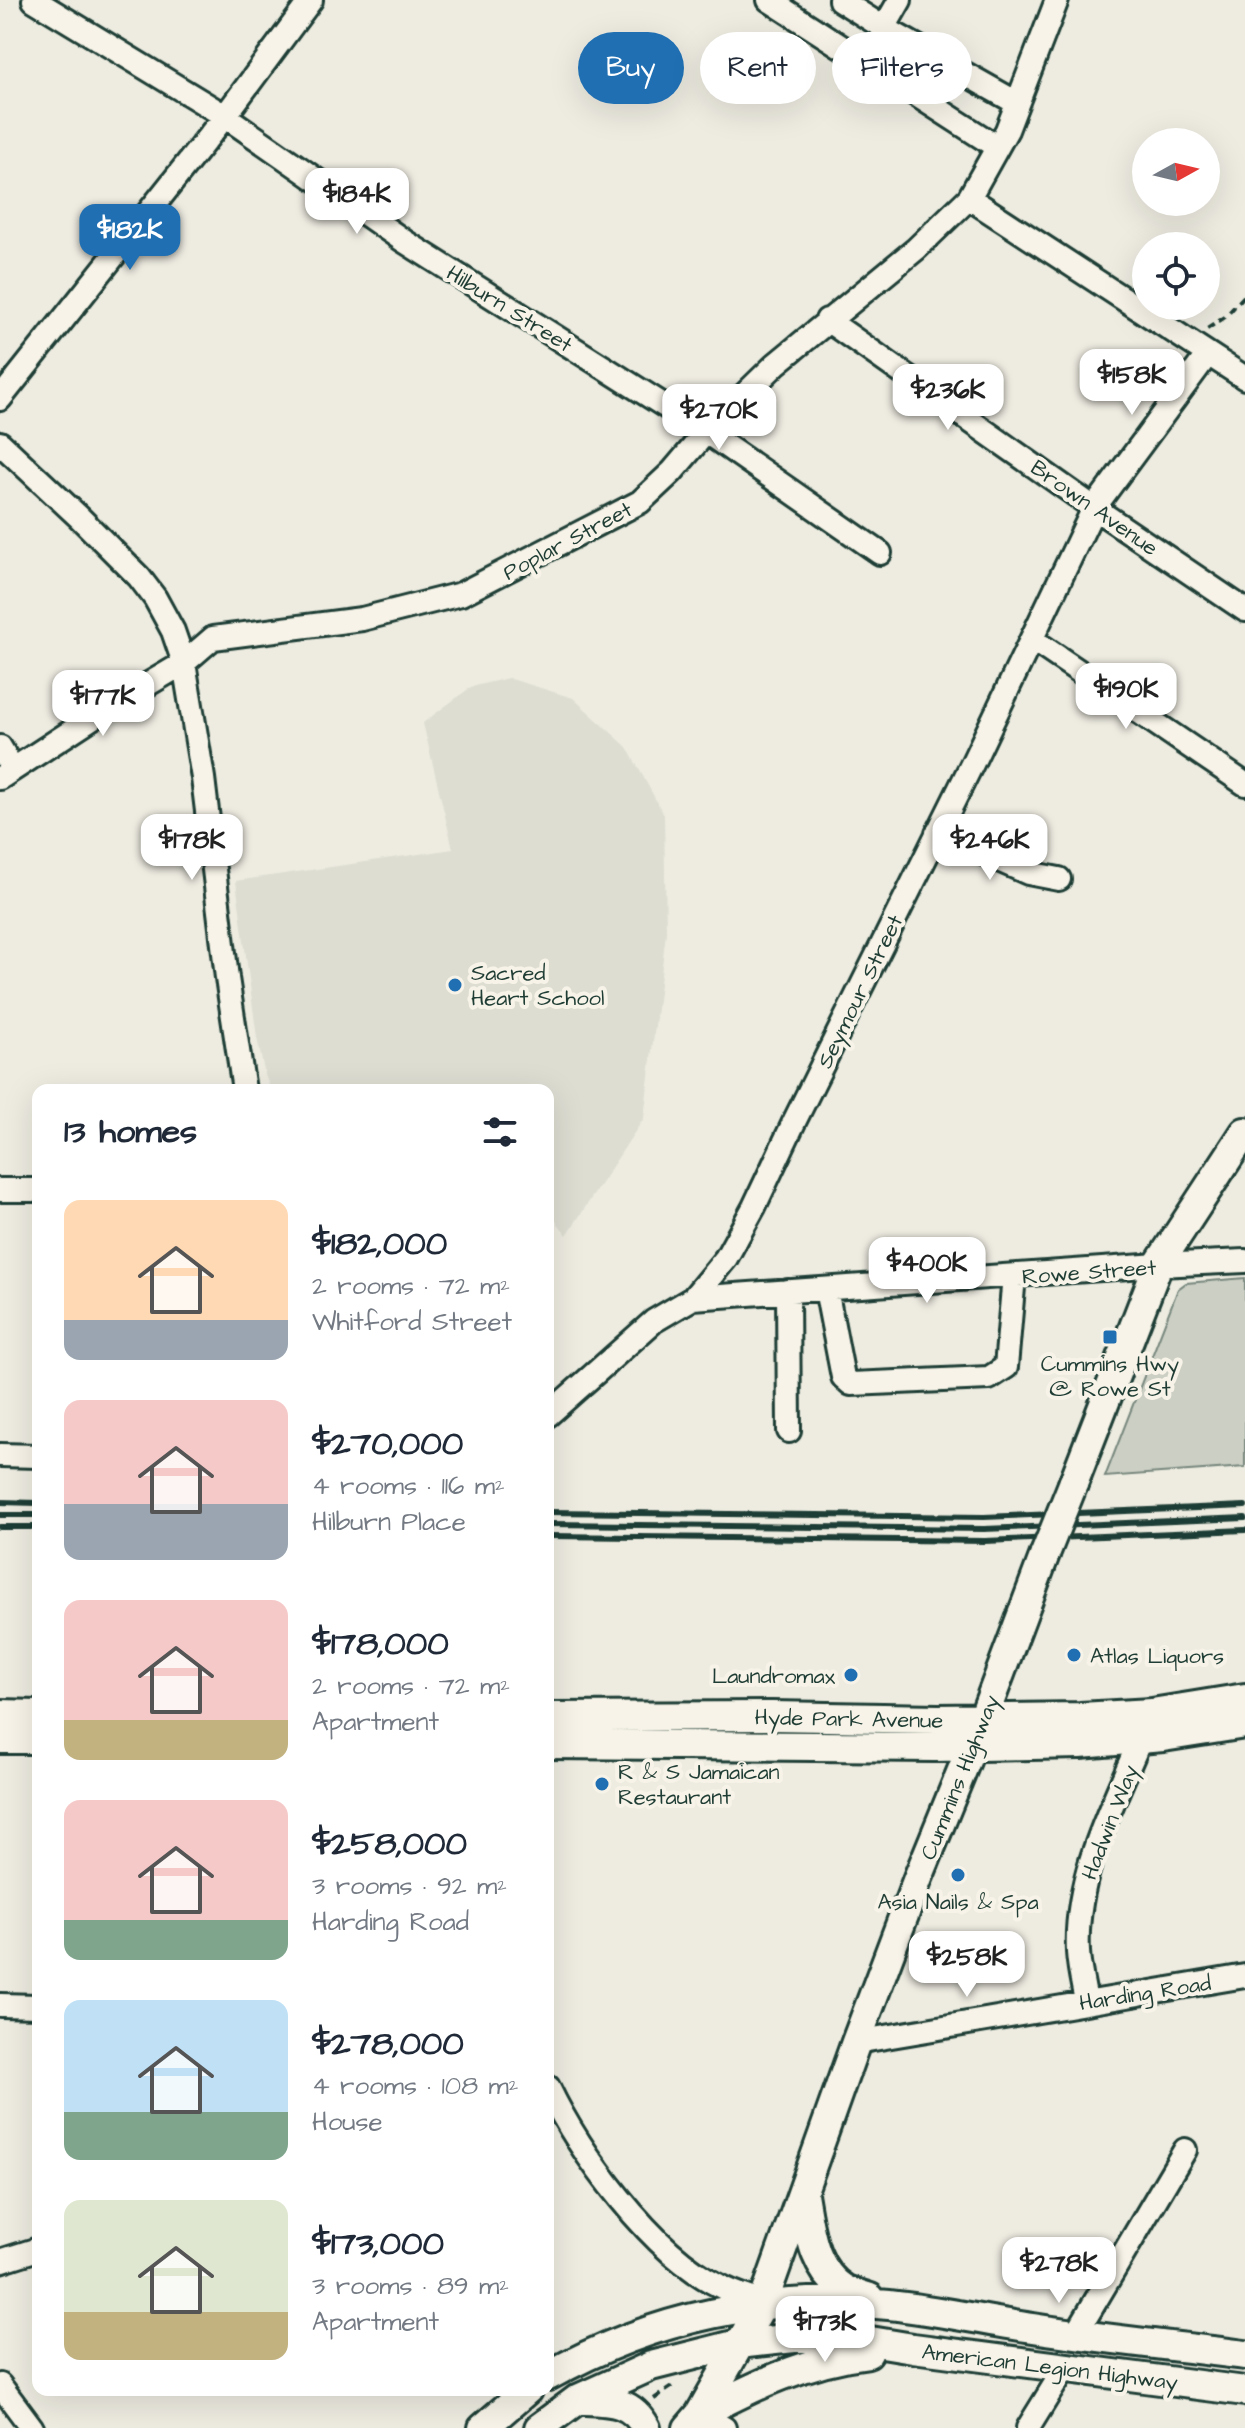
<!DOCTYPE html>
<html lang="en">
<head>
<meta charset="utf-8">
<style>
	:root { --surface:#fff; --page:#f2f2f3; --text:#1f2937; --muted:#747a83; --accent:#1f6fb2 }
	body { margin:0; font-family:"Architects Daughter",sans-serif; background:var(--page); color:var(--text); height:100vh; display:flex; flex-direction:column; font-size:30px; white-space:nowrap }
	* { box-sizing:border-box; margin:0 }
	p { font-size:26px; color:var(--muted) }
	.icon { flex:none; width:44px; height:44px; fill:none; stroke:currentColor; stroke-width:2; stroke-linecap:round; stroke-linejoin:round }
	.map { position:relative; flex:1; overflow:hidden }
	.drawer { position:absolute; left:32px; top:1084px; width:522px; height:1312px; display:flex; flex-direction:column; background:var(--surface); border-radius:16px; box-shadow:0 8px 32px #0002 }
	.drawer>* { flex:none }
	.banner { position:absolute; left:578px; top:32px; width:546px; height:72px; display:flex; gap:16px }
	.needle { width:52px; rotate:82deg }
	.buttons { position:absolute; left:1132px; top:128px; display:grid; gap:16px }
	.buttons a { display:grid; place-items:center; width:88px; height:88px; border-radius:50%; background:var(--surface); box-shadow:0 8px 32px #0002; font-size:40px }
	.price { position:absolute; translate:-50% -68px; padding:0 18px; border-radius:16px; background:#fff; color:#222; font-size:26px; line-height:52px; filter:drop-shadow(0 2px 4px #0008) }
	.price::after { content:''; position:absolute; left:50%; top:48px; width:24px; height:18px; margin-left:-12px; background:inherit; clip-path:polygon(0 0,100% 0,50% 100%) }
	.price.selected { background:var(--accent); color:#fff }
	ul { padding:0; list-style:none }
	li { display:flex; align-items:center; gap:24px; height:200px; padding:0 32px }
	li span { display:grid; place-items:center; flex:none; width:224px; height:160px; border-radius:16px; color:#555 }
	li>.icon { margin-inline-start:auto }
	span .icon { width:96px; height:96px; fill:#fffc; stroke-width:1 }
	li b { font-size:34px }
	h2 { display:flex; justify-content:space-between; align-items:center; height:96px; padding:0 32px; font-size:34px }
	.chip { padding:0 28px; border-radius:36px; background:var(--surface); box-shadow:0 8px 32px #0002; font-size:28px; line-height:72px }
	.chip.selected { background:var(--accent); color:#fff }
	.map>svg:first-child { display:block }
	.built { fill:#ddddd2 }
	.green { fill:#cccfc4; stroke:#76867c; stroke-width:2 }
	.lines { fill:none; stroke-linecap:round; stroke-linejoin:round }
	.minor-casing { stroke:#1f3d34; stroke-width:28 }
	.major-casing { stroke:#1f3d34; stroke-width:34 }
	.path { stroke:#1f3d34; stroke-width:4; stroke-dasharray:8 6; stroke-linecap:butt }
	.minor { stroke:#f7f3e8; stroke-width:22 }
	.major { stroke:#f7f3e8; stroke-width:28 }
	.rail { stroke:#1f3d34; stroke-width:6 }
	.major-bridge-casing { stroke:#1f3d34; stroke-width:34; stroke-linecap:butt }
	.major-bridge { stroke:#f7f3e8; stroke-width:28 }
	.poi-dot { fill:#1f6fb2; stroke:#f7f3e8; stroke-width:3 }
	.labels { text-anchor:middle; stroke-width:8; stroke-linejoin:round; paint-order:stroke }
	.street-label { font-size:22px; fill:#1f3d34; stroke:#f7f3e8 }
	.poi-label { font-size:22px; fill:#1f3d34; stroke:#f7f3e8; text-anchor:start }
</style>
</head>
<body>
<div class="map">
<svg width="1245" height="2428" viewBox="0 0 1245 2428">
	<rect width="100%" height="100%" fill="#eeece1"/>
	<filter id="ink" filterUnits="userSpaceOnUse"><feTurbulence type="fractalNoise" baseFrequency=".0125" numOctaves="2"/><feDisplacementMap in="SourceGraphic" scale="16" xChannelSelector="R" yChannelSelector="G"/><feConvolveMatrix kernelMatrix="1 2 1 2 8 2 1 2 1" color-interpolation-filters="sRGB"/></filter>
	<g filter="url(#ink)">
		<path class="built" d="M508,678L573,698L627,747L664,815L666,932L644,1118L567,1235L548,1211V1090H271L265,1075L257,1038L236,881L453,849L423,723L471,687Z"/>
		<path class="green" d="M1245,1278V1467L1105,1477L1178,1289L1186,1283Z"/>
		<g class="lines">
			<g class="minor-casing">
				<path id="minor" d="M34,0L225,116L404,241L706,432L880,553
					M769,0L997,147
					M840,0L884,28L1017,103
					M884,28L900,0
					M969,198L1245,378
					M827,320L1094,508L1245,610
					M0,399L225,116L311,0
					M0,443L79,517L139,577L155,598L173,631L184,663L203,778L227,978L244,1090
					M1033,640L1245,784
					M0,747L13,769
					M0,778L101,712L184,663L213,638L362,619L461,594L640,502L672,472L706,432L776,364L916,249L969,198L1007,130L1057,0
					M937,833L1028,873L1059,879
					M0,1190H38
					M826,1289L843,1377L851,1384L989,1378L1006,1367L1014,1276
					M788,1291L789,1431
					M693,1298L1158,1265L1245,1261
					M548,1415L654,1321L693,1298L726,1258L754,1207L795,1120L972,764L1094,508L1208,354
					M0,1455L38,1456
					M1086,2001C1083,1985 1079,1969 1078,1952C1074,1877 1112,1807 1140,1740
					M0,2005L38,2006
					M856,2042L1245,1976
					M548,2087C579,2152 652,2253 718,2285C732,2293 748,2297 763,2303
					M0,2261L38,2249
					M1076,2334L1185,2150
					M0,2385L32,2428
					M700,2414L724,2428
					M1028,2428L1065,2368"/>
			</g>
			<g class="major-casing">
				<path id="major" d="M1073,1484L1158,1265L1245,1132
					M0,1714L38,1715
					M548,1717L772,1716L938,1719L1080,1717L1152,1713L1245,1698
					M0,1739H38
					M548,1744L935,1747L1080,1744L1163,1737L1245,1724
					M803,2194C809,2227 812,2271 846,2290C853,2293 862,2295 870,2298
					M548,2376C653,2317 769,2292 889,2305C937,2310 985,2321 1033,2328C1104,2339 1174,2346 1245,2355
					M583,2400C611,2401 632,2401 646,2428
					M700,2414C754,2386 807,2360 868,2353
					M483,2428L527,2390
					M539,2428L578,2399L651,2366L738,2344L794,2338H852L913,2348L1245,2391
					M688,2428L700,2414L763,2303L856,2042L918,1878L983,1719L1045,1554"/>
			</g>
			<path class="path" d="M1207,329L1225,317L1245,295
				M654,2399L673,2386"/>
			<use href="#minor" class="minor"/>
			<use href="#major" class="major"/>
			<path class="rail" d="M0,1502L38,1503
				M548,1512L984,1517L1245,1506
				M0,1515H38
				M548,1524L984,1529L1245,1518
				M0,1527H38
				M548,1536L985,1541L1245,1530"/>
			<g class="major-bridge-casing">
				<path id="major-bridge" d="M1045,1554L1073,1484"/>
			</g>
			<use href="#major-bridge" class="major-bridge"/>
		</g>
	</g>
	<g class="poi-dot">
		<circle cx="455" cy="985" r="8"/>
		<rect x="1102" y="1329" width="16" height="16" rx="4"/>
		<circle cx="1074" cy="1655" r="8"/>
		<circle cx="851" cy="1675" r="8"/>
		<circle cx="602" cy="1784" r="8"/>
		<circle cx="958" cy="1875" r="8"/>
	</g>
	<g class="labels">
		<g class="street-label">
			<text transform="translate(510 308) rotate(32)" y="8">Hilburn Street</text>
			<text transform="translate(1095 507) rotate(35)" y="8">Brown Avenue</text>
			<text transform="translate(567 540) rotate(-28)" y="8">Poplar Street</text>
			<text transform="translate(859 991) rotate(-64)" y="8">Seymour Street</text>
			<text transform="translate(1089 1271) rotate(-4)" y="8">Rowe Street</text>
			<text transform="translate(849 1718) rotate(1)" y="8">Hyde Park Avenue</text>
			<text transform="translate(959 1777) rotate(-68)" y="8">Cummins Highway</text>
			<text transform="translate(1109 1822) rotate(-69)" y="8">Hadwin Way</text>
			<text transform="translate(1145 1992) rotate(-9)" y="8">Harding Road</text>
			<text transform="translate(1050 2366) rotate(7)" y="8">American Legion Highway</text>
		</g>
		<g class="poi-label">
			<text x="471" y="980">Sacred<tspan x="471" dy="25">Heart School</tspan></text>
			<text x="1110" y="1371" text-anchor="middle">Cummins Hwy<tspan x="1110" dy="25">@ Rowe St</tspan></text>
			<text x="1090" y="1663">Atlas Liquors</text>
			<text x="835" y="1683" text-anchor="end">Laundromax</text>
			<text x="618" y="1779">R &amp; S Jamaican<tspan x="618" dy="25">Restaurant</tspan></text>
			<text x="958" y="1909" text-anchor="middle">Asia Nails &amp; Spa</text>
		</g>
	</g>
</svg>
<div class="buttons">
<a><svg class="needle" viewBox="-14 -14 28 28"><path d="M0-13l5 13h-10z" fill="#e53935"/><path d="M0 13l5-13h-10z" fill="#747a83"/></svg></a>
<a><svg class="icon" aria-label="locate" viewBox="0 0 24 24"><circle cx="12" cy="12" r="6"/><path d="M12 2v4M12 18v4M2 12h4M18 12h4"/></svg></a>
</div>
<b class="price" style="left:357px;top:236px">$184K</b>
<b class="price selected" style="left:130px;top:272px">$182K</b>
<b class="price" style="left:1132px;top:417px">$158K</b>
<b class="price" style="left:948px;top:432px">$236K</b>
<b class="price" style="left:719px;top:452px">$270K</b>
<b class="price" style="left:1126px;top:731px">$190K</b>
<b class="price" style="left:103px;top:738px">$177K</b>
<b class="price" style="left:192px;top:882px">$178K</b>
<b class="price" style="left:990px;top:882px">$246K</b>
<b class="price" style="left:927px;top:1305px">$400K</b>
<b class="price" style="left:967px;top:1999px">$258K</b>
<b class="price" style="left:1059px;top:2305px">$278K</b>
<b class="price" style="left:825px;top:2364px">$173K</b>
<div class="banner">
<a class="chip selected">Buy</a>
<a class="chip">Rent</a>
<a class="chip">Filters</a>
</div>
<section class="drawer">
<h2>13 homes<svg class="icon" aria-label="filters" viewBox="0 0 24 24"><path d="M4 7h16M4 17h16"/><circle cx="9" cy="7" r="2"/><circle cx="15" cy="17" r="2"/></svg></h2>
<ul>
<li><span style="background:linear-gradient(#ffd9b3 75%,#9aa5b1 0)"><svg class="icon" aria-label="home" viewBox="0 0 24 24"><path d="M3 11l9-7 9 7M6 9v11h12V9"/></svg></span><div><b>$182,000</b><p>2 rooms · 72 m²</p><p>Whitford Street</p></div></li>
<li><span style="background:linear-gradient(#f6c9c9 65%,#9aa5b1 0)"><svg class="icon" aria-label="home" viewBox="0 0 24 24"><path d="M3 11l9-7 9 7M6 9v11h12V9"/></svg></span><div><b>$270,000</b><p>4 rooms · 116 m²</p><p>Hilburn Place</p></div></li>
<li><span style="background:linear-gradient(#f6c9c9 75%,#c2b280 0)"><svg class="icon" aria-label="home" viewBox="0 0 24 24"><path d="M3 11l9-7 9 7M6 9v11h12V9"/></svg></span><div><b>$178,000</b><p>2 rooms · 72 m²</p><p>Apartment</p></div></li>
<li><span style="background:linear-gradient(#f6c9c9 75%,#7fa58c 0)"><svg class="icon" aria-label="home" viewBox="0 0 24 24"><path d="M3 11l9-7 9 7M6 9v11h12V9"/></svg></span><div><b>$258,000</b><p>3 rooms · 92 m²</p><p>Harding Road</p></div></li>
<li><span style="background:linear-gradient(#bfe0f5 70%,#7fa58c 0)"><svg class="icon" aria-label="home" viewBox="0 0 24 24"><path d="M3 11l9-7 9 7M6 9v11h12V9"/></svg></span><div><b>$278,000</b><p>4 rooms · 108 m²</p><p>House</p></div></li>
<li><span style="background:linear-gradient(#dfe7d0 70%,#c2b280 0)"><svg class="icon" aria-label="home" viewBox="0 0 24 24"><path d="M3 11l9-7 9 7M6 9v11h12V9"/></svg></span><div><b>$173,000</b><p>3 rooms · 89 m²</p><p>Apartment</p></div></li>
</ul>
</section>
</div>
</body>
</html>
